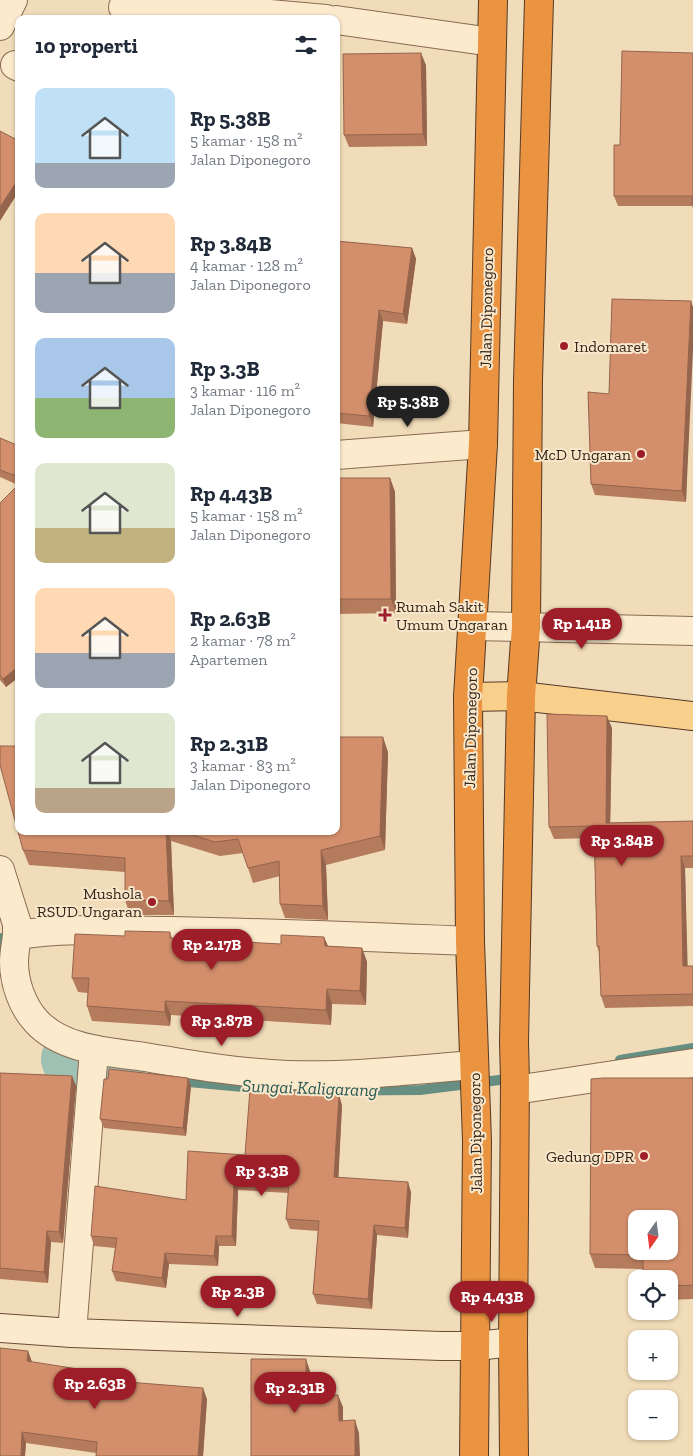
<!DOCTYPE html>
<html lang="id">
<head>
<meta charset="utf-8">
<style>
	:root { --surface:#fff; --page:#f6f6f7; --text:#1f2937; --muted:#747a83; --accent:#9d1e29 }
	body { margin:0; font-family:"Zilla Slab",serif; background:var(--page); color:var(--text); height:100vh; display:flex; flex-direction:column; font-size:19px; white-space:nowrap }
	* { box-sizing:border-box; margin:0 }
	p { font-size:16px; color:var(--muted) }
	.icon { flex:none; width:28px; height:28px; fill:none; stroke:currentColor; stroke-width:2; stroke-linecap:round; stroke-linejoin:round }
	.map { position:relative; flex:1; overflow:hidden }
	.sheet { position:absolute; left:15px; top:15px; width:325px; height:820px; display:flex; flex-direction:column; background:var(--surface); border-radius:10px; box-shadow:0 1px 4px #0004 }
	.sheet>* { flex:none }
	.needle { width:32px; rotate:194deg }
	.buttons { position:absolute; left:628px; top:1210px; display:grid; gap:10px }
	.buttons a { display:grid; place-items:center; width:50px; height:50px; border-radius:10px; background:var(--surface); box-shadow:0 1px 4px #0004; font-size:25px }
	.price { position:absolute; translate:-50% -42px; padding:0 11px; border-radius:18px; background:var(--accent); color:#fff; font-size:16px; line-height:32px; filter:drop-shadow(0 1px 2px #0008) }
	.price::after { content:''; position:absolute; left:50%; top:30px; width:15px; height:11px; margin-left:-8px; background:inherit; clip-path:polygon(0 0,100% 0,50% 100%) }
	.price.current { background:#222; color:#fff }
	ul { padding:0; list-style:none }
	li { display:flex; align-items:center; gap:15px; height:125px; padding:0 20px }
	li span { display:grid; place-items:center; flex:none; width:140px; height:100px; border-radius:10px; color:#555 }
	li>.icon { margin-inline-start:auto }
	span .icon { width:60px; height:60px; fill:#fffc; stroke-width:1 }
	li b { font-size:21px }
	h2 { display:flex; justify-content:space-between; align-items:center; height:60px; padding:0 20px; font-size:21px }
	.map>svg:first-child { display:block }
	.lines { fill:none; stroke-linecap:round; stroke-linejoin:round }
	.stream { stroke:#668f81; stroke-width:10 }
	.river { stroke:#9fc1b4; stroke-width:60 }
	.street-casing { stroke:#896b53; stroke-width:30 }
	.secondary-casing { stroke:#6a4c36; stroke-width:30 }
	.primary-casing { stroke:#553a28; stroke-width:30 }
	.highway-casing { stroke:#553a28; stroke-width:30 }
	.street { stroke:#fceacd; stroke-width:28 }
	.secondary { stroke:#fceacd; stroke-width:28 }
	.primary { stroke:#f9cf8c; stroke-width:28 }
	.highway { stroke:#ea9340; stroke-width:28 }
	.wall { fill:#b57b5d }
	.shaded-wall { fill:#94644c }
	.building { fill:#d38f6c; stroke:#94644c; fill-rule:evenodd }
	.poi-dot { fill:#9d1e29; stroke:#f8e7ca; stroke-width:2 }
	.labels { text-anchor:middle; stroke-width:4; stroke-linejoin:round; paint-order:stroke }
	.street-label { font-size:16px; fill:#362519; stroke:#f8e7ca }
	.poi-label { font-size:16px; fill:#362519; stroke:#f8e7ca; text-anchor:end }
	.water-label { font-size:18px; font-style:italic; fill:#275851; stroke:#f8e7ca }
</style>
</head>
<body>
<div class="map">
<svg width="693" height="1456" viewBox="0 0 693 1456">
	<rect width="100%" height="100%" fill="#f1dcb9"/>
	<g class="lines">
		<path class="stream" d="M0,938L6,957
			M620,1060L693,1048
			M178,1081L285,1091L420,1090L515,1078"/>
		<path class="river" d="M71,1059L115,1070"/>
		<g class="street-casing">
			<path id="street" d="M123,7H192L326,19
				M336,20L492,42
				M0,26L13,0
				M15,65L19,67
				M336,455L483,444
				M473,626L693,631
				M0,870L17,924V935C69,927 121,931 173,931C272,933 371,937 470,941
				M17,935C16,944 14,953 14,962C14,982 22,1006 36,1021C62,1050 109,1052 145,1057C192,1065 240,1073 288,1075C350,1077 411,1070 473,1065
				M515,1090L693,1063
				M72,1333L94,1050"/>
		</g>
		<g class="secondary-casing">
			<path id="secondary" d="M0,1328L72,1333L441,1346H476L513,1342"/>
		</g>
		<g class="primary-casing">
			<path id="primary" d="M468,697L521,696L693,716"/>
		</g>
		<g class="highway-casing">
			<path id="highway" d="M474,1456L477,1141L470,941L468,697L483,444L493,0
				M514,1456L513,1342L515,1080L514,1042L521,696L526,627L528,380L539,0"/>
		</g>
		<use href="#street" class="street"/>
		<use href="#secondary" class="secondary"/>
		<use href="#primary" class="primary"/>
		<use href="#highway" class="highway"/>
	</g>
	<path class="wall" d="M693,53V208L692,206H618L614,196L620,145Z
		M426,65L427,146L349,147L344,135Z
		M336,241L412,248L416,259L407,324L383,321L373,427L336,423Z
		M691,301L686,502L595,495L591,484Z
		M0,438L19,446V677L6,687L0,680V503L18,485L0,477Z
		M336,478H390L395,492L396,613L336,614Z
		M612,728L610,823L693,821V868H685L687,966H693V1006L605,1008L601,996L599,952L597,946L594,838L554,839L549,827Z
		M388,752L385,850L326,865L328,920L285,918L280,904V876L253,883L243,853L220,856L171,841L174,915H130L125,900V872L29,865L23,850L19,831H336Z
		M170,932L172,939L281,944L324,937L328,946L362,948L367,962L366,1005L332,1004L331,1025L171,1015L170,1026L92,1021L87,1006L88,993L78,992L72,978L125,936Z
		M0,1073L72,1076L76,1086L63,1243L51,1242L48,1283L0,1279Z
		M188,1078L191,1086L186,1136L104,1128L100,1119Z
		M693,1078V1299L669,1300V1279L643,1269L595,1268L590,1254Z
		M342,1105L338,1177L411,1192L408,1238L377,1235L372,1309L317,1304L313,1294L318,1231L290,1229L286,1219L288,1193L238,1190L236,1246H219L218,1266L169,1264L166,1288L116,1281L112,1271L115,1248L94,1246L91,1236L186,1200L245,1155Z
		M28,1351L32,1362L118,1381L207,1399L203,1456H96V1453L26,1443L25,1456H0Z"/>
	<path class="shaded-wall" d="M421,53L426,65L427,146L423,134Z
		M19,178V191L0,221V207Z
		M412,248L416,259L407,324L403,314Z
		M691,301L693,307V350L686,502L682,491Z
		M379,310L383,321L373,427L369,416Z
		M390,478L395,492L396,613L391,599Z
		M19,666V677L6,687L3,679Z
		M607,716L612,728L610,835L606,823Z
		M383,737L388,752L385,850L380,836Z
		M166,831H168L171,841L174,915L169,901Z
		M321,850L326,865L328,920L323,906Z
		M681,856L685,868L688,978L683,966Z
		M324,937L330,951L325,946Z
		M362,948L367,962L366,1005L360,991Z
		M327,989L332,1004L331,1025L326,1010Z
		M165,1001L171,1015L170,1026L165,1012Z
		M72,1076L76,1086L63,1243L59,1232Z
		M188,1078L191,1086L186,1136L183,1128Z
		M339,1095L342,1105L338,1187L334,1177Z
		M234,1179L238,1190L236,1246L232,1236Z
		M408,1182L411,1192L408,1238L405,1228Z
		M374,1225L377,1235L372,1309L368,1299Z
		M47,1231L51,1242L48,1283L44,1272Z
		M216,1236L219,1246L218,1266L214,1256Z
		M165,1253L169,1264L166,1288L162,1278Z
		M28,1351L32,1362L27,1361Z
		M306,1359L310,1371V1407L306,1395Z
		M203,1388L207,1399L203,1456H198Z
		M338,1395L343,1407V1433L339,1421Z
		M355,1420L359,1433L360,1456H355Z
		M22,1432L26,1443L25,1456H21Z"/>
	<path class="building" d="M622,51L693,53V204H692V196H614V145H620Z
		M421,53L423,134L344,135L343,54Z
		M0,131L19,141V178L0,207Z
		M336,241L412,248L403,314L379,310L369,416L336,413Z
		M612,299L691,301L682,491L591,484L588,392L609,394Z
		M0,438L19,446V477L0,470Z
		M336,478H390L391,599H336Z
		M19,484V666L3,679L0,675V503Z
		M547,714L607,716L606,823L693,821V856H681L683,966H693V994L601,996L599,946H597L594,826L549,827Z
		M336,737H383L380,836L321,850L323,906L280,904L279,861L248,868L238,839L215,842L180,831H336Z
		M0,746H19V831H166L169,901L125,900V858L23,850L0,765Z
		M125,931L170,932V938L281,944V935L324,937L325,946L362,948L360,991L327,989L326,1010L165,1001V1012L87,1006L89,978H72L75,934L125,936Z
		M109,1069L188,1078L183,1128L100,1119L104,1079H108Z
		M0,1073L72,1076L59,1232L47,1231L44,1272L0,1268Z
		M603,1078H693V1285L669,1286V1279H643V1255L590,1254L591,1079ZM636,1219H669V1251H636Z
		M250,1089L339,1095L334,1177L408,1182L405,1228L374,1225L368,1299L313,1294L319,1221L286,1219L289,1183L234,1179L232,1236H216L214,1256L165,1253L162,1278L112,1271L117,1238L91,1236L95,1186L186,1200L188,1151L245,1155Z
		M0,1348L28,1351L27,1361L116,1375L115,1381L203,1388L198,1456H96L97,1442L22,1432L21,1456H0Z
		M251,1359H306V1395H338L339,1421L355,1420V1456H251Z"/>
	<g class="poi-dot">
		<circle cx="564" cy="346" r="5"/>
		<circle cx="641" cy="454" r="5"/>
		<path d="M382.5 607.5h5v5h5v5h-5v5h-5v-5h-5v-5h5z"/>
		<circle cx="152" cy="902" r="5"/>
		<circle cx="644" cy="1156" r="5"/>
	</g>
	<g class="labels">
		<g class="street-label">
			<text transform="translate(486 308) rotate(-89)" y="6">Jalan Diponegoro</text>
			<text transform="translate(470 728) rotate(-89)" y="6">Jalan Diponegoro</text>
			<text transform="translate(475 1133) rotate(-91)" y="6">Jalan Diponegoro</text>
		</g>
		<g class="poi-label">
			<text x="574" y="352" text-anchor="start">Indomaret</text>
			<text x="631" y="460">McD Ungaran</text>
			<text x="396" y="612" text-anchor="start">Rumah Sakit<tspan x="396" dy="18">Umum Ungaran</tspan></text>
			<text x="142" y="899">Mushola<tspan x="142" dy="18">RSUD Ungaran</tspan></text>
			<text x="634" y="1162">Gedung DPR</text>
		</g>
		<g class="water-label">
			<text transform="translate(310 1088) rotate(2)" y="6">Sungai Kaligarang</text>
		</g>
	</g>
</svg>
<div class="buttons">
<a><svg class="needle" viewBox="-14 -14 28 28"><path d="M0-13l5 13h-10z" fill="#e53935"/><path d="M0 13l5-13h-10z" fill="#747a83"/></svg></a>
<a><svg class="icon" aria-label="locate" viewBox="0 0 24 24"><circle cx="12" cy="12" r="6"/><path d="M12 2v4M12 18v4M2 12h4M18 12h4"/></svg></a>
<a>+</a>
<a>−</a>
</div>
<b class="price current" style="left:408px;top:428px">Rp 5.38B</b>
<b class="price" style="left:582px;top:650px">Rp 1.41B</b>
<b class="price" style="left:622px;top:867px">Rp 3.84B</b>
<b class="price" style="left:212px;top:971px">Rp 2.17B</b>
<b class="price" style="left:222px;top:1047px">Rp 3.87B</b>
<b class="price" style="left:262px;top:1197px">Rp 3.3B</b>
<b class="price" style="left:238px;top:1318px">Rp 2.3B</b>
<b class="price" style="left:492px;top:1323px">Rp 4.43B</b>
<b class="price" style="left:95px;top:1410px">Rp 2.63B</b>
<b class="price" style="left:295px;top:1414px">Rp 2.31B</b>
<section class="sheet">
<h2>10 properti<svg class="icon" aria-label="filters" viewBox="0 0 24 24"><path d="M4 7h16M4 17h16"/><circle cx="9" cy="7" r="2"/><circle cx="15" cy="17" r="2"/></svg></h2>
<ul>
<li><span style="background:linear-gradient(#bfe0f5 75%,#9aa5b1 0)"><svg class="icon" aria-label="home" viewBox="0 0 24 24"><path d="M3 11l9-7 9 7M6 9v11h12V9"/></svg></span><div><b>Rp 5.38B</b><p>5 kamar · 158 m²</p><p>Jalan Diponegoro</p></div></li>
<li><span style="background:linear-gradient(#ffd9b3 60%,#9aa5b1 0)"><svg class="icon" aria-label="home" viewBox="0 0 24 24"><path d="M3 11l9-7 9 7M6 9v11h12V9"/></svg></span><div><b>Rp 3.84B</b><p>4 kamar · 128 m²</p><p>Jalan Diponegoro</p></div></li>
<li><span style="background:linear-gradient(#a9c7e8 60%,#8fb573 0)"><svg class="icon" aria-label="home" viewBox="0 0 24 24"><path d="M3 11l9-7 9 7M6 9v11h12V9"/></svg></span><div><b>Rp 3.3B</b><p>3 kamar · 116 m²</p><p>Jalan Diponegoro</p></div></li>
<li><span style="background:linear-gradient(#dfe7d0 65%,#c2b280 0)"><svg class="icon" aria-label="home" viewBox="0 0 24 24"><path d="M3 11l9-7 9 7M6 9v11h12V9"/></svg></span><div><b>Rp 4.43B</b><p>5 kamar · 158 m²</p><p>Jalan Diponegoro</p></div></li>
<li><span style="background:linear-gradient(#ffd9b3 65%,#9aa5b1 0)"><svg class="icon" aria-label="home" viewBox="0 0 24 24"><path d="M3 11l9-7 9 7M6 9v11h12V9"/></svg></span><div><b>Rp 2.63B</b><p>2 kamar · 78 m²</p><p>Apartemen</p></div></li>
<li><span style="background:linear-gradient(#dfe7d0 75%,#b9a48a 0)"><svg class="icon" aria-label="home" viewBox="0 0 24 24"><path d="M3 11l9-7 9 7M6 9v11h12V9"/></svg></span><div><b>Rp 2.31B</b><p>3 kamar · 83 m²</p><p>Jalan Diponegoro</p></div></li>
</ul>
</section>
</div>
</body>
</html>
